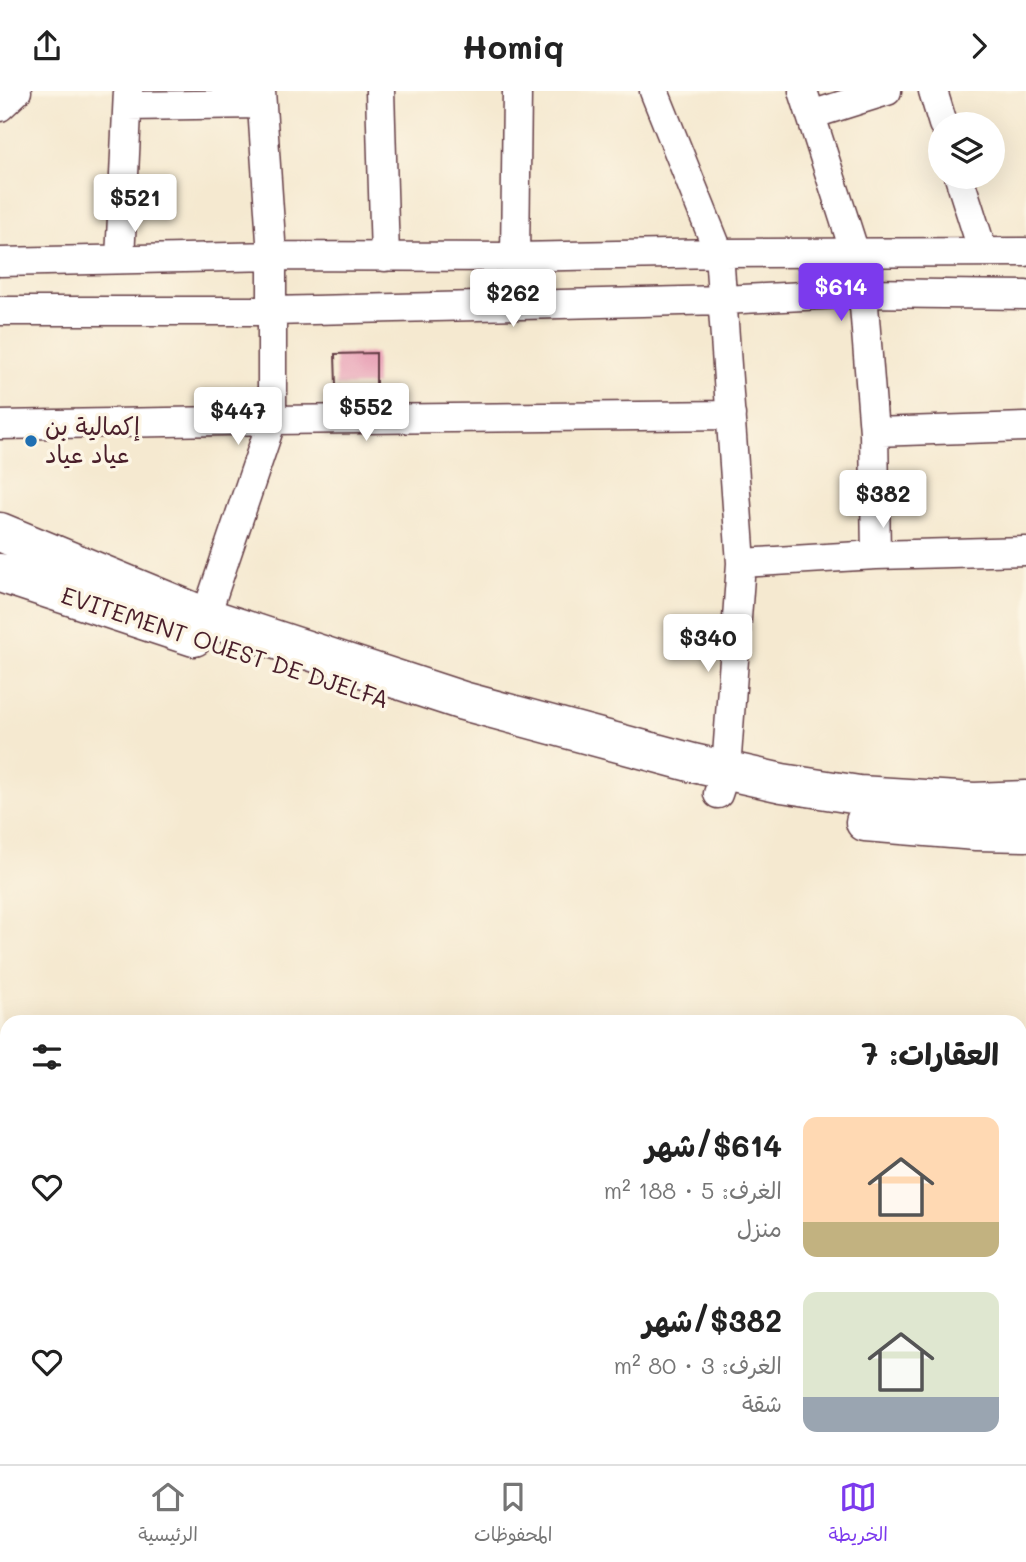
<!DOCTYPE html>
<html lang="ar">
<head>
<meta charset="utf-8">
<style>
	:root { --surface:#fff; --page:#f6f6f6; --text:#222; --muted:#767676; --line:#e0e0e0; --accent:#7c3aed }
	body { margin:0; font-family:Mali,"Playpen Sans Arabic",sans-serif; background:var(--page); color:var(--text); direction:rtl; height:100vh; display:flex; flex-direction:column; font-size:26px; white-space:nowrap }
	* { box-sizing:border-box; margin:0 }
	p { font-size:23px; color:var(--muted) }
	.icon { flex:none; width:38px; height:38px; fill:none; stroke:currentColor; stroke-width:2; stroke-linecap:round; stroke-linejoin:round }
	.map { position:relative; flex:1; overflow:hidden; direction:ltr }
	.panel { position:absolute; left:0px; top:924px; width:1027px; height:450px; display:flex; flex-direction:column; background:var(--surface); border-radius:21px 21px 0 0; box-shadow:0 7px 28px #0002; direction:rtl }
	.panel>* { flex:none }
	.controls { position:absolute; left:928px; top:21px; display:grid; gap:14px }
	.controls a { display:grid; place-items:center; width:77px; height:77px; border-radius:50%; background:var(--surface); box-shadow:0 7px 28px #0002; font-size:35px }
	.price { position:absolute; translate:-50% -60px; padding:0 16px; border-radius:7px; background:#fff; color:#222; font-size:23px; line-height:46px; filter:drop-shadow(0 2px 4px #0008) }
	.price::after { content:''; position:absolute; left:50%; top:42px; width:21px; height:16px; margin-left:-10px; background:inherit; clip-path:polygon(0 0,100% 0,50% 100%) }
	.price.selected { background:var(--accent); color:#fff }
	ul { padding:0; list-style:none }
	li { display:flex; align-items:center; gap:21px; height:175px; padding:0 28px }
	li span { display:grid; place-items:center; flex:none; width:196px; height:140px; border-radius:14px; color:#555 }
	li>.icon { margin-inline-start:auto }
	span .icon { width:84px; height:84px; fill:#fffc; stroke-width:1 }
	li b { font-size:30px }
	h2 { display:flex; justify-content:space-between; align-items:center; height:84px; padding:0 28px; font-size:30px }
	header { display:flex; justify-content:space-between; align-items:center; height:91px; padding:0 28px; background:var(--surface); font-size:32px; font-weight:800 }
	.tabs { display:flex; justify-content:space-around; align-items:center; height:98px; border-top:2px solid var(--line); background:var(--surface); font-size:19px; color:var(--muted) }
	.tabs a { display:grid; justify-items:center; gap:4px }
	.tabs .selected { color:var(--accent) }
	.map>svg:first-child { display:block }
	.building { fill:#e79bb3 }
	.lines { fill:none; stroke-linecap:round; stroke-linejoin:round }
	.minor-casing { stroke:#643d44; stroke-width:31 }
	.trunk-casing { stroke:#643d44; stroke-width:41 }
	.minor { stroke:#fff; stroke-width:28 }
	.trunk { stroke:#fff; stroke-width:38 }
	.poi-dot { fill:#1f6fb2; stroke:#fcf5e5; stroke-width:2.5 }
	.labels { text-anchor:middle; stroke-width:7; stroke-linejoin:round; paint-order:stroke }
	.poi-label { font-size:24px; fill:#4a1f2b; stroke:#fcf5e5; text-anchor:start }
	.street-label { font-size:24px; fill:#4a1f2b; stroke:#fcf5e5 }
</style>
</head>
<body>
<header><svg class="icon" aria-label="forward" viewBox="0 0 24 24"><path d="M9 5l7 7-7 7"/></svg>Homiq<svg class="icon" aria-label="share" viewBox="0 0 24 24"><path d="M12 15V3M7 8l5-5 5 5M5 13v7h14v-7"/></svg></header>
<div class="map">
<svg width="1026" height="1373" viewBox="0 0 1026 1373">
	<rect width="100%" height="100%" fill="#fcf5e5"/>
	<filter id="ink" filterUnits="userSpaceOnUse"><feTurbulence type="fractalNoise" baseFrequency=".0143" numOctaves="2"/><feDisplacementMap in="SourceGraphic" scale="14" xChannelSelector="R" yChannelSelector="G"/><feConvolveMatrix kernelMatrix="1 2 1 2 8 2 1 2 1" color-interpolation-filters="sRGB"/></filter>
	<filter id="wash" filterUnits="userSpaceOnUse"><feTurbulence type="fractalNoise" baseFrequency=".00686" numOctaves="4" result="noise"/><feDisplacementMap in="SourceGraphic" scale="28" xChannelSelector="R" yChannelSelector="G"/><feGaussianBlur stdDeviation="1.57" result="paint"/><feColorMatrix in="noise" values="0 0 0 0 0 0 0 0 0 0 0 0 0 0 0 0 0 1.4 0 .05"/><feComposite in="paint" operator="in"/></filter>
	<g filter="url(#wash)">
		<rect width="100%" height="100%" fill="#f5e9d0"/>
		<g id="blocks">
			<path class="building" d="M376,262V294L336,295L335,263Z"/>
		</g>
	</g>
	<g filter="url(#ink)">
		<use href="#blocks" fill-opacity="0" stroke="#643d44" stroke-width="2"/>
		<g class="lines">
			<g class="minor-casing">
				<path id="minor" d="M380,0L385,166
					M654,0L719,162L741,472L726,679L718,703
					M803,0L855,162L863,202L874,341L876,464
					M933,0L943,33
					M128,15L261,13
					M0,16L17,0
					M811,24L887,0
					M959,86L983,161
					M515,166L517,0
					M120,168L128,0
					M0,171L272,165L515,166L719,162L1026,161
					M0,220H272L723,209L863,202L1026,204
					M0,334L272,329L731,324
					M874,341L1026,336
					M741,472L876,464L1026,460
					M200,542L272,329V165L261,0
					M0,1146H7
					M1020,1282L1026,1284
					M36,1367L40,1373
					M130,1367L144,1373
					M0,1369L3,1357
					M494,1373L496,1367"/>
			</g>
			<g class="trunk-casing">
				<path id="trunk" d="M0,441L206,526L463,610L693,672L782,692L859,704L974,711L1026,709
					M0,482L194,546
					M865,731L976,740L1026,741"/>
			</g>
			<use href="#minor" class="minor"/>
			<use href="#trunk" class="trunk"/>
		</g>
	</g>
	<circle class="poi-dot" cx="31" cy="350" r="7"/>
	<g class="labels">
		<g class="poi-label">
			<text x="45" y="344">إكمالية بن<tspan x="45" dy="28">عياد عياد</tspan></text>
		</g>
		<g class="street-label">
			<text transform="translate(225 557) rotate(18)" y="8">EVITEMENT OUEST DE DJELFA</text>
		</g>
	</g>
</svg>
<div class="controls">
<a><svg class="icon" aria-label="layers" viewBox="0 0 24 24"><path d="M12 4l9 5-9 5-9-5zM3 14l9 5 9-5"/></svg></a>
</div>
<b class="price" style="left:135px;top:143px">$521</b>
<b class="price selected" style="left:841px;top:232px">$614</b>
<b class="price" style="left:513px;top:238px">$262</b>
<b class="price" style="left:366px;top:352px">$552</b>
<b class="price" style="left:238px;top:356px">$447</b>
<b class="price" style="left:883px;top:439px">$382</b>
<b class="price" style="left:708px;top:583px">$340</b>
<section class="panel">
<h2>العقارات: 7<svg class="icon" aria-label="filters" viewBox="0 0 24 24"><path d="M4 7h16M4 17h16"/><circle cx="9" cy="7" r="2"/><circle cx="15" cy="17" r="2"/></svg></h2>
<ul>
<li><span style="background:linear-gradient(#ffd9b3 75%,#c2b280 0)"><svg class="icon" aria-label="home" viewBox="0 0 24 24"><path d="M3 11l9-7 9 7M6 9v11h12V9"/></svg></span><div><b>$614/شهر</b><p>الغرف: 5 · 188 m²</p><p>منزل</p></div><svg class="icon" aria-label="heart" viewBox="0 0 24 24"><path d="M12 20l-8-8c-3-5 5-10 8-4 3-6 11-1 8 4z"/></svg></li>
<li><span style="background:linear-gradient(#dfe7d0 75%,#9aa5b1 0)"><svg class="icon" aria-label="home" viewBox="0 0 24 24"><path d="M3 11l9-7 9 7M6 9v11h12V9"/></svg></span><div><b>$382/شهر</b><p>الغرف: 3 · 80 m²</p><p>شقة</p></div><svg class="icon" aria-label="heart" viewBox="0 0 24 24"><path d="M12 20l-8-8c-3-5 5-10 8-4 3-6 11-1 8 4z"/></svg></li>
</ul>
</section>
</div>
<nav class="tabs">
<a class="selected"><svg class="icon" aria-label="map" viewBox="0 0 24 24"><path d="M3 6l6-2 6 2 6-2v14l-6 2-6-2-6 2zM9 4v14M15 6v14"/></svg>الخريطة</a>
<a><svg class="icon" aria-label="saved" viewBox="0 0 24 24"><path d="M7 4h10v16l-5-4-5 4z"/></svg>المحفوظات</a>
<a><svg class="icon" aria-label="home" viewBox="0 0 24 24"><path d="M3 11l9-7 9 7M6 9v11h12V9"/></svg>الرئيسية</a>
</nav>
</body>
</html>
